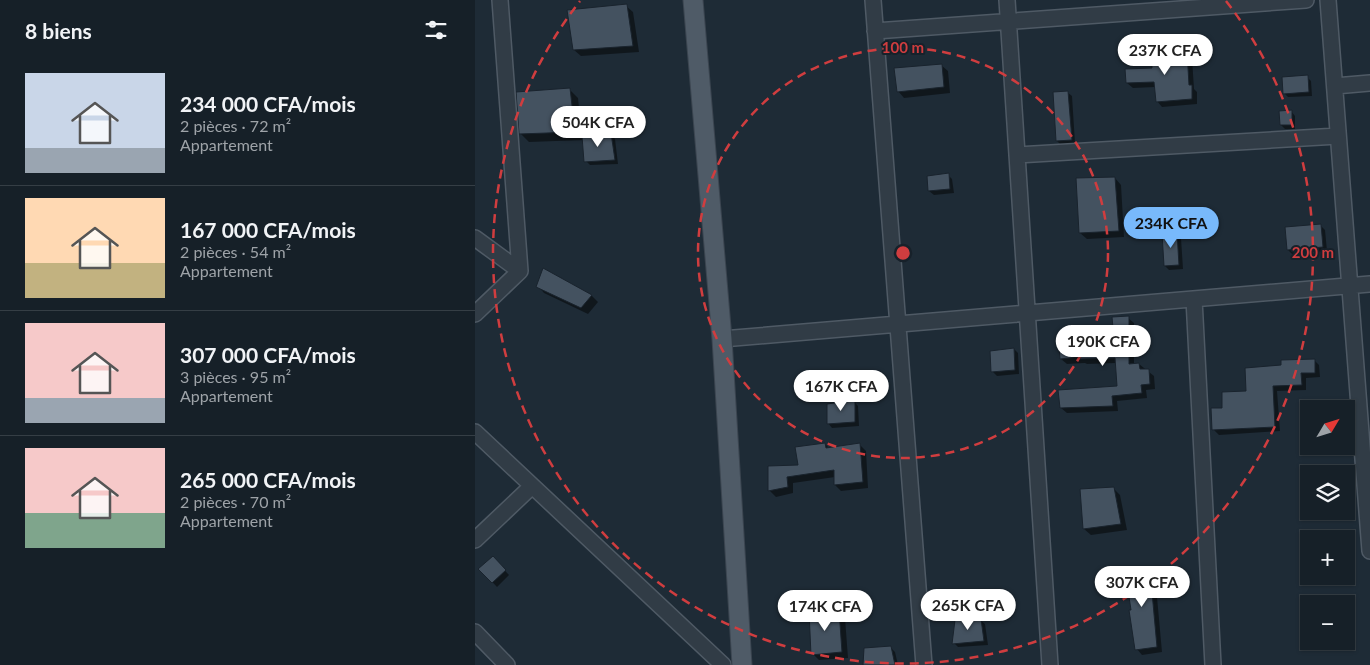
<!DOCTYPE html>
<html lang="fr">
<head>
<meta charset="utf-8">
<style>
	:root { --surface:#162028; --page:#232d34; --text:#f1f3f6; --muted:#9ea3a8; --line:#353e45; --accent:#78b9fb }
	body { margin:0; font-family:Lato,sans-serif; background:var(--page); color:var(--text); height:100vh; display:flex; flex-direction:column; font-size:19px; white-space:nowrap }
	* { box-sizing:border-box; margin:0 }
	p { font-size:16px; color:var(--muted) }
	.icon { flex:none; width:28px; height:28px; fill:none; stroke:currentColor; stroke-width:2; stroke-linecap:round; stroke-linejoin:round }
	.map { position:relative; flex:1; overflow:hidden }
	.drawer { display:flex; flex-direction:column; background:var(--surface); width:475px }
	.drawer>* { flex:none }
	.needle { width:32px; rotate:52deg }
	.fabs { position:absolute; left:825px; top:400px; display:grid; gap:10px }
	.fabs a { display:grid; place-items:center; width:55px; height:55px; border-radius:0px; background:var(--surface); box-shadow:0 1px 4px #0004,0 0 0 1px var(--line); font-size:25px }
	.price { position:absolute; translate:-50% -42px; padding:0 11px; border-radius:18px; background:#fff; color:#222; font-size:16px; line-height:32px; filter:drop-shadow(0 1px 2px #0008) }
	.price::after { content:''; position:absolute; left:50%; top:30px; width:15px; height:11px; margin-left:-8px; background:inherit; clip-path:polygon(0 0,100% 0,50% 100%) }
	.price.selected { background:var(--accent); color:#111 }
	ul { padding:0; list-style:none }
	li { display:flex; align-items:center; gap:15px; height:125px; padding:0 25px }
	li+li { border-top:1px solid var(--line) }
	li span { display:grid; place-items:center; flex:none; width:140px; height:100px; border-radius:0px; color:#555 }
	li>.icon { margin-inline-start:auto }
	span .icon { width:60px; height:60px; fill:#fffc; stroke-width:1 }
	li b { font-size:21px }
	h2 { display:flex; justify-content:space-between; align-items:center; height:60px; padding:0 25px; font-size:21px }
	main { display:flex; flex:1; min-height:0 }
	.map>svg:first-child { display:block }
	.shadow { fill:#0007 }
	.building { fill:#445260; stroke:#19232d }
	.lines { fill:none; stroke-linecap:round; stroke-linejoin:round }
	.minor-casing { stroke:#4f5a65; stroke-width:18 }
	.major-casing { stroke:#3b4550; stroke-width:21 }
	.minor { stroke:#313c46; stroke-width:15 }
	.major { stroke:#4f5b67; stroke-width:19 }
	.ring { fill:none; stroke:#d03d3f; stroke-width:2.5; stroke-dasharray:9 6 }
	.centre { fill:#d03d3f; stroke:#17212a; stroke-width:2.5 }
	.ring-label { font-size:15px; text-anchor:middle; font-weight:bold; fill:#d03d3f; stroke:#17212a; stroke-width:4; stroke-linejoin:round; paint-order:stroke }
</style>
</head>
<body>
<main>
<section class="drawer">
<h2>8 biens<svg class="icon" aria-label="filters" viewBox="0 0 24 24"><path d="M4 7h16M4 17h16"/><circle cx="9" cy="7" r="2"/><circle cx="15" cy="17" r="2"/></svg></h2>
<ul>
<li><span style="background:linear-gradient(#c9d6e8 75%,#9aa5b1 0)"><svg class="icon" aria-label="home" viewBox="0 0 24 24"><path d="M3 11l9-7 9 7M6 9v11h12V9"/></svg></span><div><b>234 000 CFA/mois</b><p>2 pièces · 72 m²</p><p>Appartement</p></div></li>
<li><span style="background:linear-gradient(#ffd9b3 65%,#c2b280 0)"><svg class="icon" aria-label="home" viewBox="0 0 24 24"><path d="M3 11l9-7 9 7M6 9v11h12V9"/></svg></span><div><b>167 000 CFA/mois</b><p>2 pièces · 54 m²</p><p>Appartement</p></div></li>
<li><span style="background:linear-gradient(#f6c9c9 75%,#9aa5b1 0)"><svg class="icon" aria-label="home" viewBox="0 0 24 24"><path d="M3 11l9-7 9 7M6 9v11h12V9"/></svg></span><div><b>307 000 CFA/mois</b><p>3 pièces · 95 m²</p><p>Appartement</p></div></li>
<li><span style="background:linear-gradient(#f6c9c9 65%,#7fa58c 0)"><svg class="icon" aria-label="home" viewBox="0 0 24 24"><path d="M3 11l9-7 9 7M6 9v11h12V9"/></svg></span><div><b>265 000 CFA/mois</b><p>2 pièces · 70 m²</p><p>Appartement</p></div></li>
</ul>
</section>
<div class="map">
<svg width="895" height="665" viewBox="0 0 895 665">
	<rect width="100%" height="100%" fill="#1e2b36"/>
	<path class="shadow" d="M151,6L158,12L164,52L106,56L99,50Z
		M711,52L717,58L719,89L722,92V104L687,107L682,101L680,87L658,88L652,83Z
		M466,65L473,71L475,93L429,98L423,91Z
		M832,77L836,81L837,96L813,97L809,93Z
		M94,89L103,98L107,137L136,135L140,139L143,164L115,165L111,161L109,140L54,142L45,133Z
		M592,92L597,96L600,143L586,145L582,141L580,120H581Z
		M816,111L820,116V129H810L806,125Z
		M473,175L477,179L479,193L459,195L454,191Z
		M640,178L646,185L649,237L612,239L605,233Z
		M846,226L850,230L852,251L817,254L813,250Z
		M702,234L706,238L708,269L694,270L690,266Z
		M69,270L117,296L123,302L113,314L69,293L63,286Z
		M653,318L659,323V365L664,364L679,376L680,389L671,390L672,398L642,401L643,411L592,413L586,408L644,387L641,363L612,364L610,363L592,364L586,359L584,336L599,334L605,339V342L640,340Z
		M539,349L543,353L544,374L522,376L518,372Z
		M839,360L844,365L845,377L831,378V390L802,391L805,431L744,435L739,430L749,409L773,392Z
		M379,402L383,406L384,426L357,428L353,423Z
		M350,444L355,449L385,445L391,451L393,488L366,491L360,485V477L318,483V493L301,497L295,491Z
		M638,488L645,495L652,530L616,535L609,529L607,490Z
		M18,558L34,575L22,587L5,569Z
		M678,569L683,574L684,597H682L687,652L667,655L662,649Z
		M364,612L370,618L373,658L344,660L338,654Z
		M505,620L510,624L513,645L483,647L479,643Z
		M416,648L420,652L423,665H389Z"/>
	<path class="building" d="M152,4L158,46L98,50L92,10Z
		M712,51L714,85H717V99L681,102L679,82L651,83L650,69L677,68L676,53Z
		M467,64L469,87L422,92L419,68Z
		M833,75L834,92L808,94L807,77Z
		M95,88L100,132L44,134L41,92Z
		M593,91L597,140L581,141L578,92Z
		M817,110V125H805L804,111Z
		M136,133L140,160L109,162L107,136Z
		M474,173L475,189L453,191L452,176Z
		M640,177L644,231L604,233L601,178Z
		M846,224L848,247L812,250L810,227Z
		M702,232L704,265L689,266L687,233Z
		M68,268L117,295L106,308L61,287Z
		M654,316V364L664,363L665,369H674L675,384L666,385L667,393L637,396L638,406L585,408L583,390L642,386L640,358L605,359V357L585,359L583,334L600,333L601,341L639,339L637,317Z
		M539,348L540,370L516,372L515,351Z
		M840,359V373H826L827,385L798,386L800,427L737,430L736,408H747V392L771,391L770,368L806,365V360Z
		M380,400V422L352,424V404Z
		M350,443L351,448L385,443L388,482L359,485V470L312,477L313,487L293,491V466L323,465L320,447Z
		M639,487L646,524L608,529L605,489Z
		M18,556L31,570L17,583L3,569Z
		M678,568L679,591L677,592L682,647L660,650L654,610H656L650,571Z
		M364,610L367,652L336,655L334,611Z
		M506,619L509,641L477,644L480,620Z
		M416,646L420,665H388L389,648Z"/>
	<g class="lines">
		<g class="minor-casing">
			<path id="minor" d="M398,0L449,665
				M532,0L575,665
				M853,0L895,551
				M400,31L831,0
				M860,86L895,83
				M542,155L863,136
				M0,238L45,271
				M719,299L738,665
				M0,314L45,271L25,0
				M247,339L895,284
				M0,432L248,665
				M0,540L57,486
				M0,632L32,665"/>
		</g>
		<g class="major-casing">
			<path id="major" d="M218,0L247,339L267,665"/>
		</g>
		<use href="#minor" class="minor"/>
		<use href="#major" class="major"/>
	</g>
	<g class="ring">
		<circle cx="428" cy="253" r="205"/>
		<path d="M751 1A410 410 0 1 1 105 1"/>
	</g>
	<circle cx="428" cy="253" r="8" class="centre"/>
	<g class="ring-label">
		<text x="428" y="53">100 m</text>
		<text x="838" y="258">200 m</text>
	</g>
</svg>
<div class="fabs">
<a><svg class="needle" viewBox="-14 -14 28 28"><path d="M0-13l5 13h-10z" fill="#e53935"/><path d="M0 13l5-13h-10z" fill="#9ea3a8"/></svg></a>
<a><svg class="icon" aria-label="layers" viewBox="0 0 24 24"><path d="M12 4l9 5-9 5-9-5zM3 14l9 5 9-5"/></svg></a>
<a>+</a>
<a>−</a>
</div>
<b class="price" style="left:690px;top:76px">237K CFA</b>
<b class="price" style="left:123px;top:148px">504K CFA</b>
<b class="price selected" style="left:696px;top:249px">234K CFA</b>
<b class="price" style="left:628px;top:367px">190K CFA</b>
<b class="price" style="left:366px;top:412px">167K CFA</b>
<b class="price" style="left:667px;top:608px">307K CFA</b>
<b class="price" style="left:493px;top:631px">265K CFA</b>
<b class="price" style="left:350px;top:632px">174K CFA</b>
</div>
</main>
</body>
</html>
